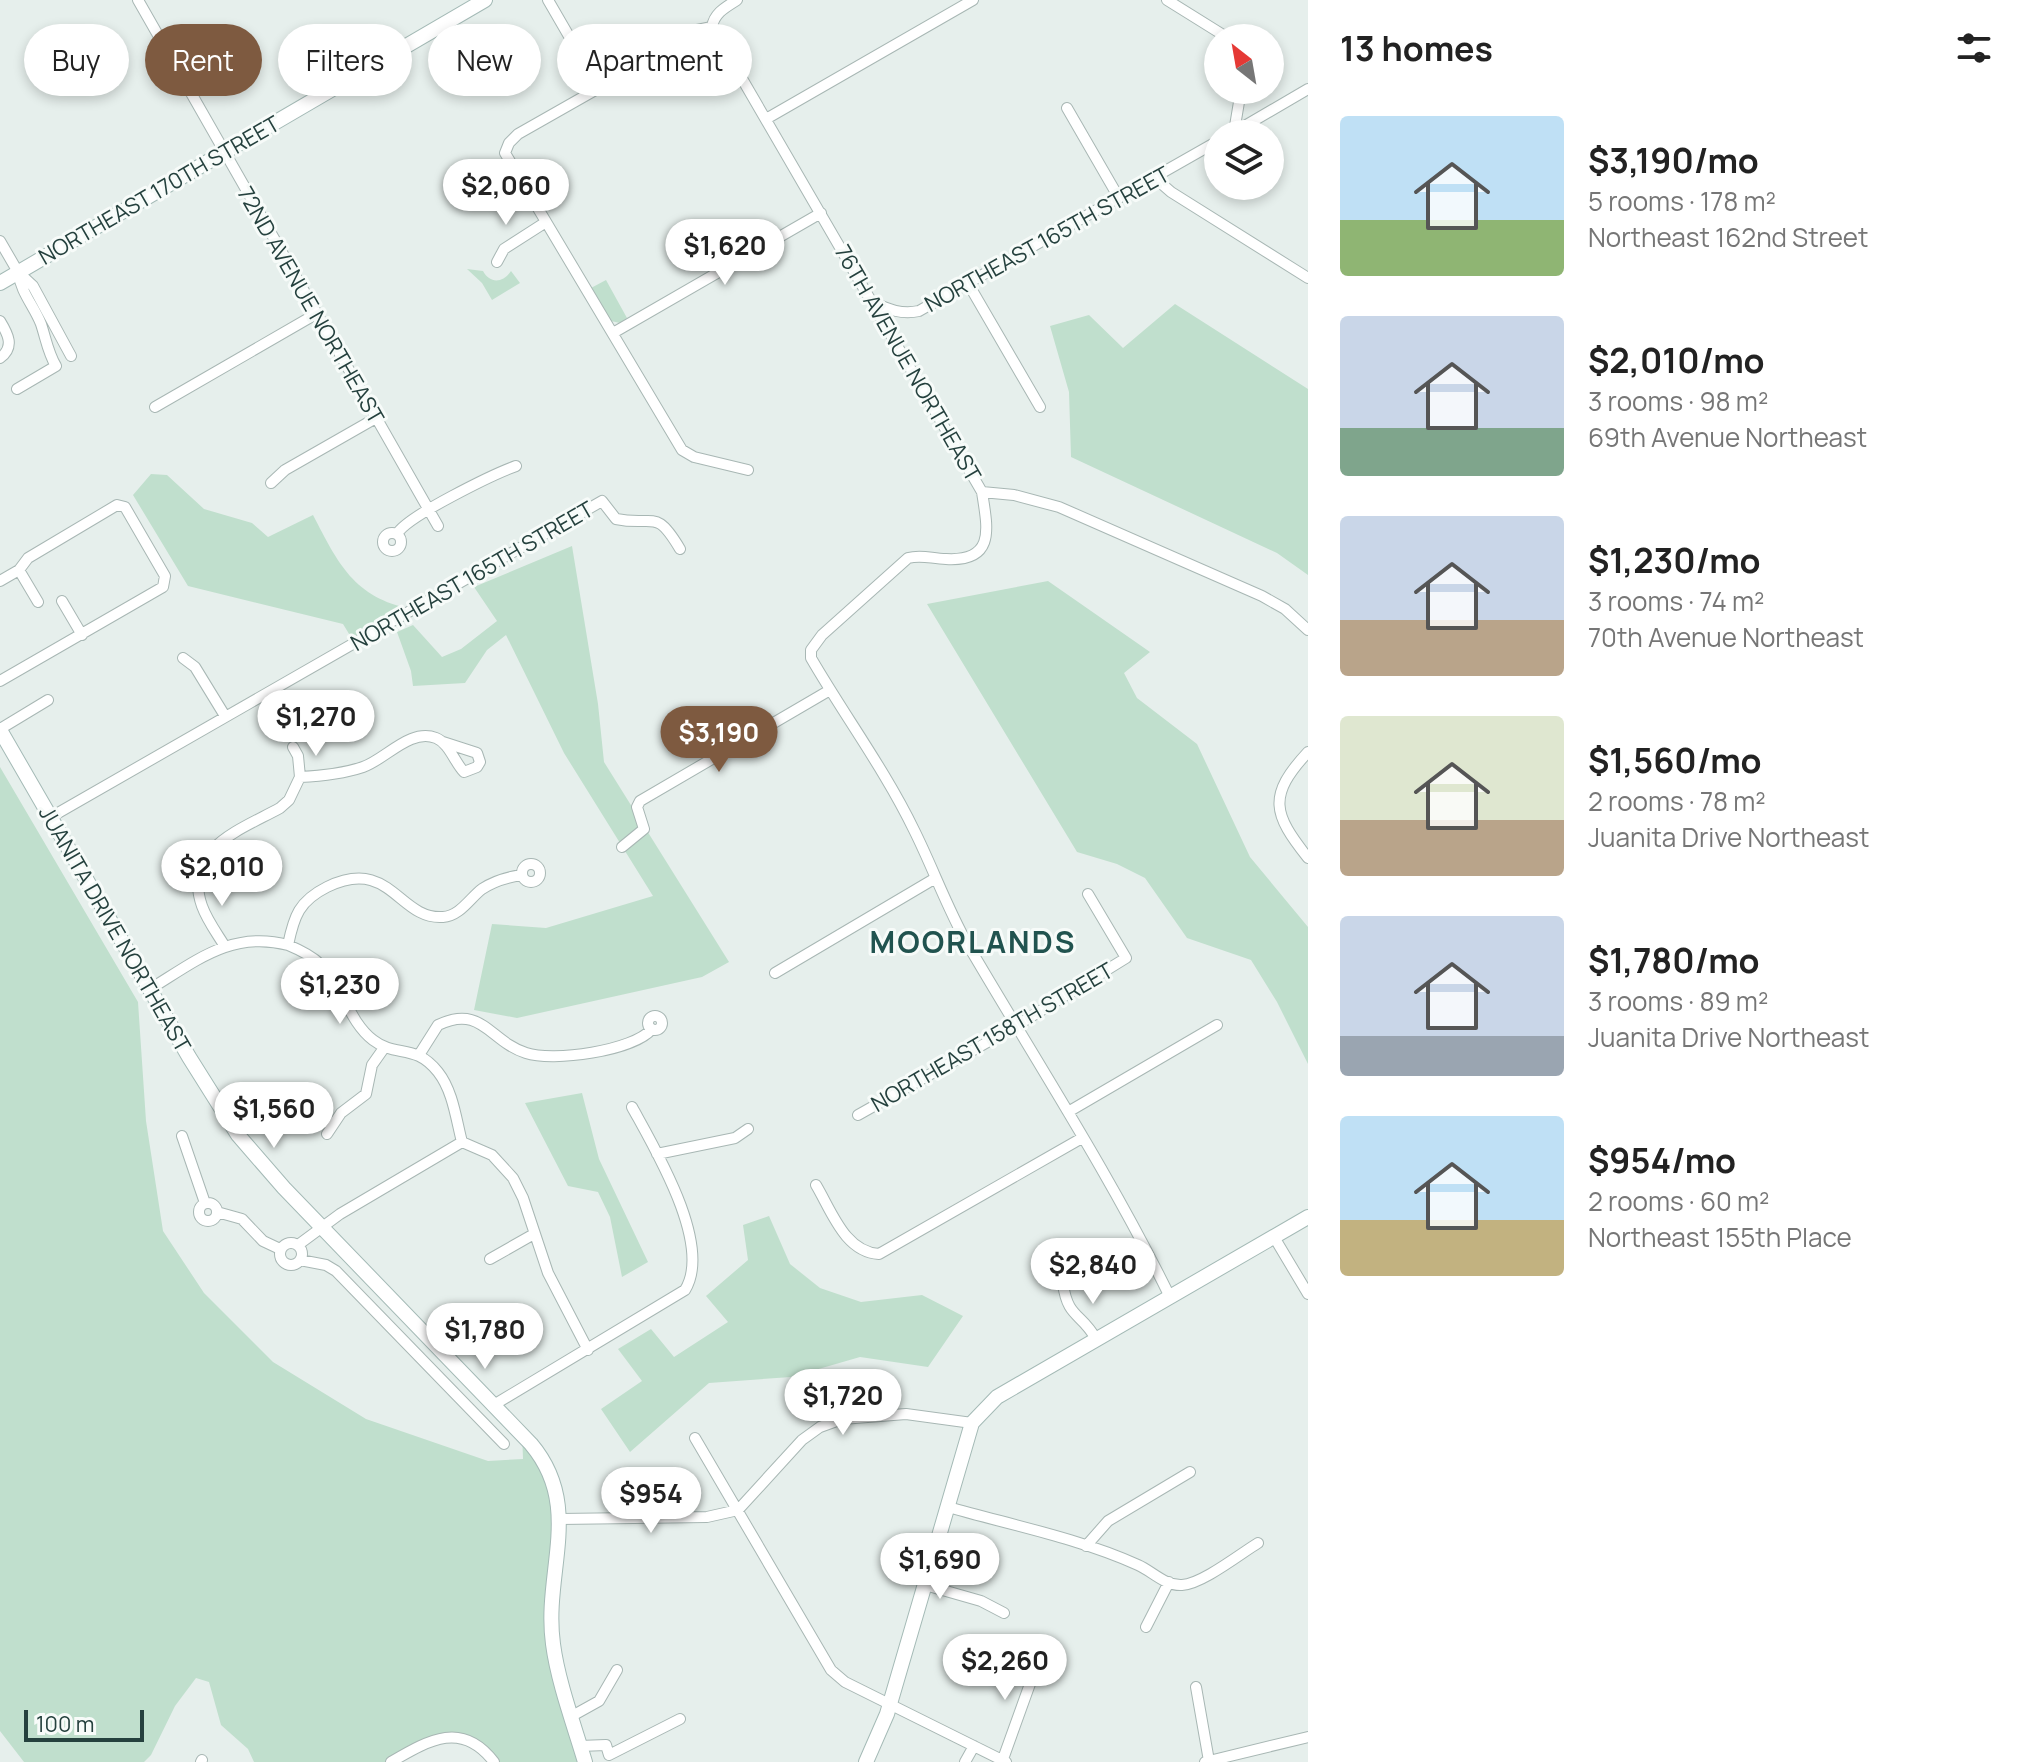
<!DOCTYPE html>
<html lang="en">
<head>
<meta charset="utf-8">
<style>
	:root { --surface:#fff; --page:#f6f6f6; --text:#222; --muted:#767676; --accent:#7e5a40 }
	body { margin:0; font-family:Manrope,sans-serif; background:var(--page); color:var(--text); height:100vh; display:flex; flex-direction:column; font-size:30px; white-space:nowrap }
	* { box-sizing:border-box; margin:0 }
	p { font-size:26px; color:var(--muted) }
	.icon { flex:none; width:44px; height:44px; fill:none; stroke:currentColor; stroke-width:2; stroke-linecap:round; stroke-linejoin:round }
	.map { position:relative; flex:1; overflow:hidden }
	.details { display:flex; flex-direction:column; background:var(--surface); width:720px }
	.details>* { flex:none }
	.top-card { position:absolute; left:24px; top:24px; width:760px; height:72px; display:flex; gap:16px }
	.needle { width:52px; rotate:329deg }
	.buttons { position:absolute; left:1204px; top:24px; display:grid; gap:16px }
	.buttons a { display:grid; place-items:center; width:80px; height:80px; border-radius:50%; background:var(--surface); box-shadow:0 4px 12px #0003; font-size:40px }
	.scale { position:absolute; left:24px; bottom:20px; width:120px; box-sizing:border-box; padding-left:8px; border:4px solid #25413e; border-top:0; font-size:22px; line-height:28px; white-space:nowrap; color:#25413e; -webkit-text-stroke:6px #f7fbf9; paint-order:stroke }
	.price { position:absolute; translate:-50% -68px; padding:0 18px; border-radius:28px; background:#fff; color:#222; font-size:26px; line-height:52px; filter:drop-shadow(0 2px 4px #0008) }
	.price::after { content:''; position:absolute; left:50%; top:48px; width:24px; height:18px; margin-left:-12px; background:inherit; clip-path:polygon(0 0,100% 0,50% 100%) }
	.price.current { background:var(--accent); color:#fff }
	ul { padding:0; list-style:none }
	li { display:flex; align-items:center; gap:24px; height:200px; padding:0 32px }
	li span { display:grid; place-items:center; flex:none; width:224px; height:160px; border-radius:8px; color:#555 }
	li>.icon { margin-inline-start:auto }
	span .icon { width:96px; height:96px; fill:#fffc; stroke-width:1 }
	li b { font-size:34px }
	h2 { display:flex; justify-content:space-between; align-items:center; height:96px; padding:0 32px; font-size:34px }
	.tag { padding:0 28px; border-radius:36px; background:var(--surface); box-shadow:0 4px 12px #0003; font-size:28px; line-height:72px }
	.tag.current { background:var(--accent); color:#fff }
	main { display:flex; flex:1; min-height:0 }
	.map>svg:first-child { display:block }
	.green { fill:#c0dfcd }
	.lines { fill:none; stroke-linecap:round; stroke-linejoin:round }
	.street-casing { stroke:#a8b7b4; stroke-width:12 }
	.secondary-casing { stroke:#a4bab6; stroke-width:16 }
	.street { stroke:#fff; stroke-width:10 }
	.secondary { stroke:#fff; stroke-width:14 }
	.labels { text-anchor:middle; stroke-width:6; stroke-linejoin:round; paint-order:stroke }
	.street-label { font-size:22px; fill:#25413e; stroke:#f7fbf9 }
	.district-label { font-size:30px; font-weight:bold; letter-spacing:2px; fill:#21534f; stroke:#f7fbf9 }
</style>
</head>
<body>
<main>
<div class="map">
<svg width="1308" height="1762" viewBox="0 0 1308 1762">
	<rect width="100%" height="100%" fill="#e6efec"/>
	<path class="green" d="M467,269L483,271C490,284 503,283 511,271L520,283L492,300L482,283Z
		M606,280L627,318L620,323L611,321L591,288Z
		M1175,304L1308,389V575L1277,553L1071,457L1069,392L1050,326L1089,315L1123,348Z
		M151,474L167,475L204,509L252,523L268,537L313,515C338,563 354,598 412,609L354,642L343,624L188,586L133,495Z
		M572,546L598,704L604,762L729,962L702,977L517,1018L474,1010L492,924L546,928L653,896L564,753L506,635L487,650L465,683L413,686L411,671L397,632L413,625L442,657L461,649L497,621L474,587Z
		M1048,581L1150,652L1124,673L1137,698L1197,744L1250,857L1308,927V1064L1277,1002L1251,960L1187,938L1145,878L1117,864L1077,852L927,604Z
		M0,767L138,1002L146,1121L163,1231L204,1293L273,1362L366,1419L488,1461L523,1459L522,1431L559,1484L556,1644L592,1762H494L453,1737L391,1762H254L248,1749L221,1725L209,1682L196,1678L175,1706L151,1755L144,1762H24L0,1731Z
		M582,1093L599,1159L648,1262L622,1277L610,1217L598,1192L568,1186L525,1103Z
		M769,1216L790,1264L820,1288L861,1302L922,1295L963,1316L928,1367L860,1357L791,1377L709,1383L630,1452L601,1409L642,1381L618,1349L651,1329L674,1357L728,1322L706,1296L748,1260L743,1225Z"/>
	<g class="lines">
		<g class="street-casing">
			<path id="street" d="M138,0L438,526
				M548,0L599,88
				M1167,0L1228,38
				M712,27L982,492C987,526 997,562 946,559C932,559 922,554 908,558L822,635L811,650V658C844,715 885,770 914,830C933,868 947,908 968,945C1036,1061 1111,1176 1170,1297
				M712,27L687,32L599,88L518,134L509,143L505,153L682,450L694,457L748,470
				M712,27C714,13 726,7 737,0
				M1067,108L1119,198
				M766,119L973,0
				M1234,132L1241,90
				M1231,134L1308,89
				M1155,178L1171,192L1308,278
				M0,241L18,272L33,286L71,356
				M497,262L504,249L546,222
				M969,285L1040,407
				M872,302C888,309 901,315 919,311L1218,141
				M0,321C8,334 15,347 0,358
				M613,333L821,213
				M17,389L56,366C48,353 46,339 41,324C34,306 21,293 18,272
				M155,407L316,314
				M271,483L285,470L376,418
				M982,492L1014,495L1059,507L1262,596L1285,609L1308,630
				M383 542a9 9 0 1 1 18 0a9 9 0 1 1-18 0Z
				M397,534C407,516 494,474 516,466
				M19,570L38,602
				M0,581L19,570L28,558L117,505L125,507L165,576L163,587L0,681
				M62,601L82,635
				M183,658L195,667L225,716
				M0,729L48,700
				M293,747L298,756L300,777
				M1308,752C1267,796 1273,814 1308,858
				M51,817L602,501L616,519C655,527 655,507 680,549
				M622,847L644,829L637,807L640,801L830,690
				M522 873a9 9 0 1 1 18 0a9 9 0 1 1-18 0Z
				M224,945C216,932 207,920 202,906C182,849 240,830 280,808L289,800L300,777C322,776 342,774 363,767C386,759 410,728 436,738C449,743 455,763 464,772L477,767L480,762L477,753L443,742
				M288,945C300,950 311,955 320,964C343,985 348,1021 373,1040C396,1058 415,1043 438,1072C453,1091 456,1119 462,1142L492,1155L513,1178L523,1198L548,1273L588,1350
				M775,973L934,879
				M150,989C196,961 232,930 288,945C294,916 299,901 327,887C391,856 398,920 443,917C460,916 470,898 482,889C494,881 508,877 522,875
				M648 1023a7 7 0 1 1 14 0a7 7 0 1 1-14 0Z
				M419,1055L438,1025C482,1004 489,1041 526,1053C553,1062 633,1051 652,1029
				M1068,1112L1217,1025
				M858,1115L1016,1026L1126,958L1088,894
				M327,1134L341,1113L366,1094L372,1065L384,1048
				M182,1136L205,1203
				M657,1154L735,1138L748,1129
				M816,1185C832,1212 845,1252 879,1254L1082,1138
				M199 1212a9 9 0 1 1 18 0a9 9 0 1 1-18 0Z
				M217,1212L242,1219L263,1241L280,1249
				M1274,1237L1308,1294
				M280 1254a11 11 0 1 1 22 0a11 11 0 1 1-22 0Z
				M298,1245L340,1214L462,1142
				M490,1259L534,1234
				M300,1260L326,1265L336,1271L504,1444
				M1063,1284C1068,1319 1081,1312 1096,1339
				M492,1406L685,1290C713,1245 655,1149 632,1107
				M695,1438L831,1670L845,1682L1006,1762
				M948,1507C1011,1525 1078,1538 1138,1565C1152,1571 1165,1586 1182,1585C1202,1584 1240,1554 1258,1543
				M560,1519L707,1517L738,1510L802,1440L820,1427L842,1419L906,1414L972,1423
				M1086,1546L1108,1521L1190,1472
				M925,1585L981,1601L1004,1613
				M1146,1627L1169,1582
				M1196,1687L1209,1761
				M572,1716L599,1701L617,1670
				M580,1746L606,1745L609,1755L680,1719
				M1003,1759L1040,1656
				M201,1762L202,1760
				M391,1762C429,1740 462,1720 494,1762
				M965,1762L974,1746
				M1205,1762L1308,1737"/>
		</g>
		<g class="secondary-casing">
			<path id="secondary" d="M0,283L485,0
				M0,730L189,1057L238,1135L284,1188L531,1444C584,1507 543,1572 553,1644C558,1682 574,1725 585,1762
				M866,1762L887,1714L972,1423L997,1397L1308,1217"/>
		</g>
		<use href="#street" class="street"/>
		<use href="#secondary" class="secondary"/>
	</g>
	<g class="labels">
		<g class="street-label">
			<text transform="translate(159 190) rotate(-30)" y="8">NORTHEAST 170TH STREET</text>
			<text transform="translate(1047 239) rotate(-29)" y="8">NORTHEAST 165TH STREET</text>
			<text transform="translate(311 305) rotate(60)" y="8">72ND AVENUE NORTHEAST</text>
			<text transform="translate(908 363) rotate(60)" y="8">76TH AVENUE NORTHEAST</text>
			<text transform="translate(472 576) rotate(-30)" y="8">NORTHEAST 165TH STREET</text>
			<text transform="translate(115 929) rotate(60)" y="8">JUANITA DRIVE NORTHEAST</text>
			<text transform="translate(992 1037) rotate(-30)" y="8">NORTHEAST 158TH STREET</text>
		</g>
		<g class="district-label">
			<text x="973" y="953">MOORLANDS</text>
		</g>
	</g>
</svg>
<div class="buttons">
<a><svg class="needle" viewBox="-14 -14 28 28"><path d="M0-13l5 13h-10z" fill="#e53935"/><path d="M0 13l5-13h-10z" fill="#767676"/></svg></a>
<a><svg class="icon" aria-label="layers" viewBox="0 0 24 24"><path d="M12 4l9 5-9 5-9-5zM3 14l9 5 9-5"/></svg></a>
</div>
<div class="scale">100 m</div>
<b class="price" style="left:506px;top:227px">$2,060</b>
<b class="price" style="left:725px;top:287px">$1,620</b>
<b class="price" style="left:316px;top:758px">$1,270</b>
<b class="price current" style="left:719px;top:774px">$3,190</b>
<b class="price" style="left:222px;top:908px">$2,010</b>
<b class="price" style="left:340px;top:1026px">$1,230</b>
<b class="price" style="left:274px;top:1150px">$1,560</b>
<b class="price" style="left:1093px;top:1306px">$2,840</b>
<b class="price" style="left:485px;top:1371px">$1,780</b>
<b class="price" style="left:843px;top:1437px">$1,720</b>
<b class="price" style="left:651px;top:1535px">$954</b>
<b class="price" style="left:940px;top:1601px">$1,690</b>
<b class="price" style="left:1005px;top:1702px">$2,260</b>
<div class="top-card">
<a class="tag">Buy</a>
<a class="tag current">Rent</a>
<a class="tag">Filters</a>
<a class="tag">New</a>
<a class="tag">Apartment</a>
</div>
</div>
<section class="details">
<h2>13 homes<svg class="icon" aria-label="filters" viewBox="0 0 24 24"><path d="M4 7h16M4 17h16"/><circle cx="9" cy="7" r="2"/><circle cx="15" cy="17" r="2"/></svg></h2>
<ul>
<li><span style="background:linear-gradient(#bfe0f5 65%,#8fb573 0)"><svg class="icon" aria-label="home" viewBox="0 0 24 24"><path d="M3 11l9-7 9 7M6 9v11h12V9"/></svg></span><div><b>$3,190/mo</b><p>5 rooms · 178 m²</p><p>Northeast 162nd Street</p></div></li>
<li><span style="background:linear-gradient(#c9d6e8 70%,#7fa58c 0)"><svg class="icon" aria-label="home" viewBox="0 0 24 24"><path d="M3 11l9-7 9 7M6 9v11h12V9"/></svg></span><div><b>$2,010/mo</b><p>3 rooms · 98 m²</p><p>69th Avenue Northeast</p></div></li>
<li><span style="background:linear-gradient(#c9d6e8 65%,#b9a48a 0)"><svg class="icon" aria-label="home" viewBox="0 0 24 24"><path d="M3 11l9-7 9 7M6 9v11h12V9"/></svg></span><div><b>$1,230/mo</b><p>3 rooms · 74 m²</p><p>70th Avenue Northeast</p></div></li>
<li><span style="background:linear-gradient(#dfe7d0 65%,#b9a48a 0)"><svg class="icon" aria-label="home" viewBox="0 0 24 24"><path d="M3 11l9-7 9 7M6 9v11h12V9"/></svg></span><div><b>$1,560/mo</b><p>2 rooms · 78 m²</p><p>Juanita Drive Northeast</p></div></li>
<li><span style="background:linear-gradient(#c9d6e8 75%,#9aa5b1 0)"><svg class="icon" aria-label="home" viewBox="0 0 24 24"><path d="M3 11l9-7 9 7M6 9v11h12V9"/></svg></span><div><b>$1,780/mo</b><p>3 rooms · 89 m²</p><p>Juanita Drive Northeast</p></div></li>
<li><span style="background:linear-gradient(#bfe0f5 65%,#c2b280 0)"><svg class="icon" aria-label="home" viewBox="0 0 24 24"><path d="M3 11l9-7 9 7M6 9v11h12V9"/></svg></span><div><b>$954/mo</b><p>2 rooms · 60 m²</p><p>Northeast 155th Place</p></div></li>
</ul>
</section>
</main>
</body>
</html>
